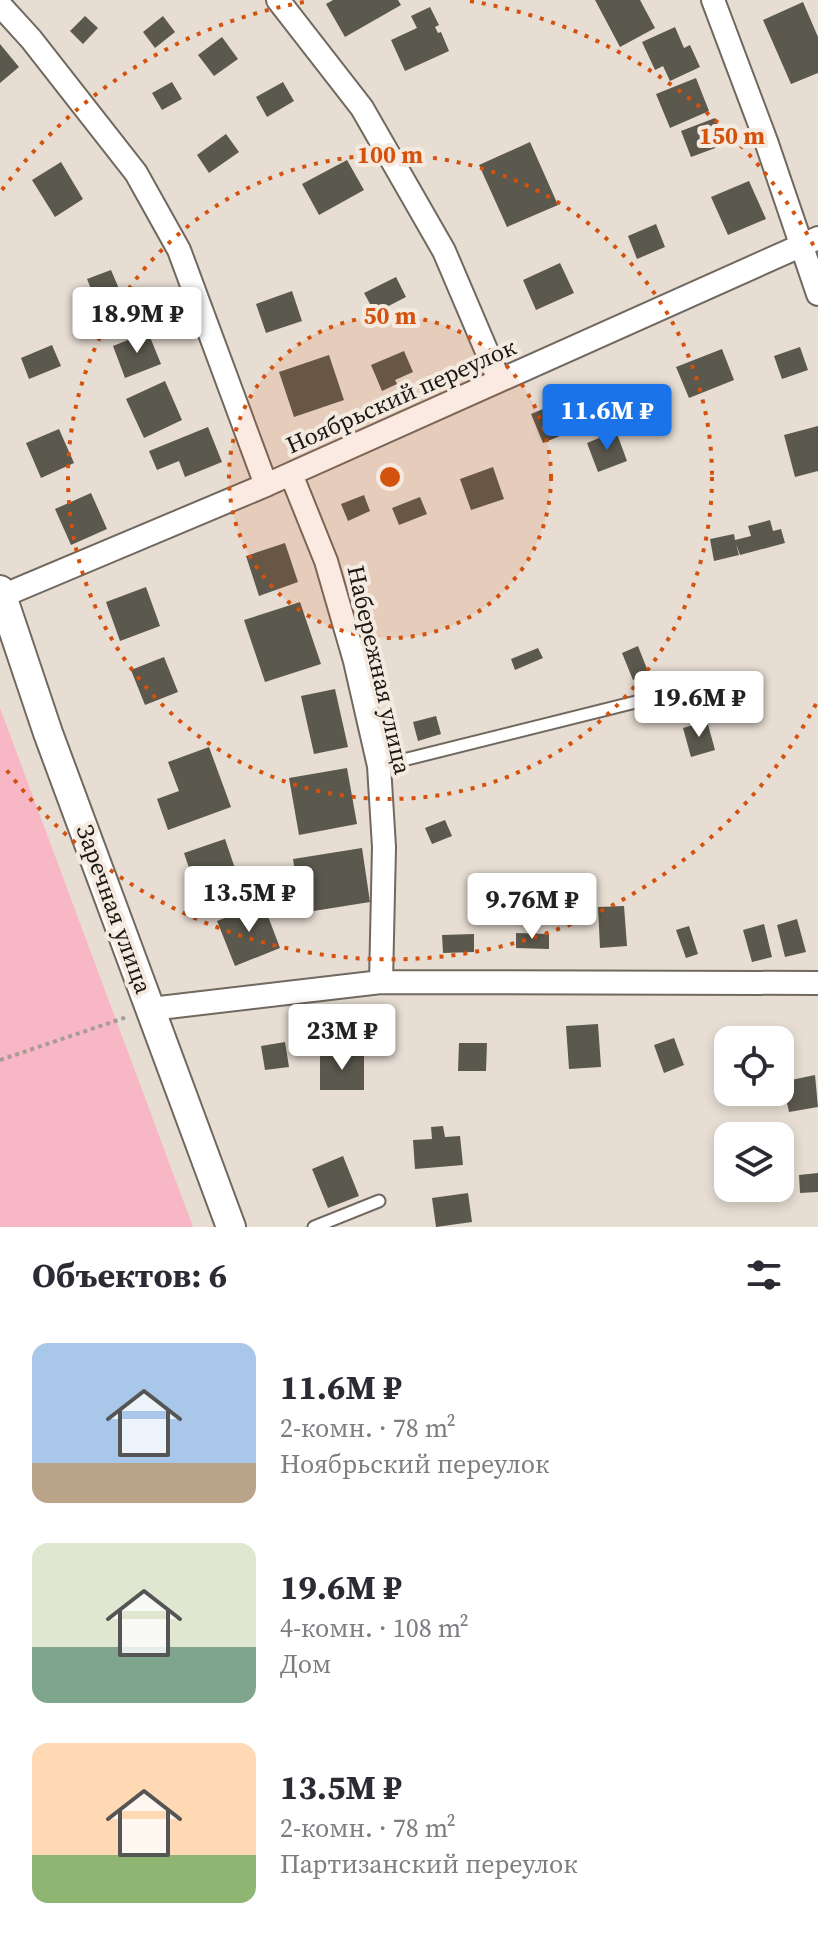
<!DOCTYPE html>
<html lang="ru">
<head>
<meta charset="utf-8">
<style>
	:root { --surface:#fff; --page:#f7f7f7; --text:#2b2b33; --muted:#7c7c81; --accent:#1a73e8 }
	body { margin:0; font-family:"Source Serif 4",serif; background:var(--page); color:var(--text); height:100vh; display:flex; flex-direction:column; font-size:30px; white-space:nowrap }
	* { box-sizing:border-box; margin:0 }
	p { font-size:26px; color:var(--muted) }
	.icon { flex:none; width:44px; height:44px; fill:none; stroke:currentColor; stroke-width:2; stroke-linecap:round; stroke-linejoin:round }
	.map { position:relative; height:1227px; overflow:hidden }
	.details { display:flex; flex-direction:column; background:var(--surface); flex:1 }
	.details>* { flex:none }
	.tools { position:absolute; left:714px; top:1026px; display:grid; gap:16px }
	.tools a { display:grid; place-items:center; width:80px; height:80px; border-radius:16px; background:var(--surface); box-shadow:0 4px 12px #0003; font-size:40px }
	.price { position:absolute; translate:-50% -68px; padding:0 18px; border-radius:8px; background:#fff; color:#222; font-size:26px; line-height:52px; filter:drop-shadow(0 2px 4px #0008) }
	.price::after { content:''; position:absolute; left:50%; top:48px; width:24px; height:18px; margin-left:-12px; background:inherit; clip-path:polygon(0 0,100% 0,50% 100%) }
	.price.on { background:var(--accent); color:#fff }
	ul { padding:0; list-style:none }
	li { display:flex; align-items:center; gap:24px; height:200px; padding:0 32px }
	li span { display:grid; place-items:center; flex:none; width:224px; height:160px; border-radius:16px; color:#555 }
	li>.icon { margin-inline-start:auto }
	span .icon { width:96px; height:96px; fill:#fffc; stroke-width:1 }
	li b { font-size:34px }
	h2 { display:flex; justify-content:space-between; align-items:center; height:96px; padding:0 32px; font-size:34px }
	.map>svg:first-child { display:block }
	.green { fill:#f7b7c4 }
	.building { fill:#5b584d }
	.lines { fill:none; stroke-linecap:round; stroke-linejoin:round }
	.service-casing { stroke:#71685f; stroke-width:15 }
	.minor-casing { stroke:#71685f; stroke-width:26 }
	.tertiary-casing { stroke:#71685f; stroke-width:32 }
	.path { stroke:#a59d95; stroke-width:4; stroke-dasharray:4 4; stroke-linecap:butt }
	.service { stroke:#fff; stroke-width:11 }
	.minor { stroke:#fff; stroke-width:22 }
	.tertiary { stroke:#fff; stroke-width:28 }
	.ring { fill:none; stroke:#d3520d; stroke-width:4; stroke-dasharray:4 8 }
	.labels { text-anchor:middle; stroke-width:8; stroke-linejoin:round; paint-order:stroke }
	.street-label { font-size:24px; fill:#1a1713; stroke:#f4eae0 }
	.centre { fill:#d3520d; stroke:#f4eae0; stroke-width:4 }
	.ring-label { font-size:24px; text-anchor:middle; font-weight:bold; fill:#d3520d; stroke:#f4eae0; stroke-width:8; stroke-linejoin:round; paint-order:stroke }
</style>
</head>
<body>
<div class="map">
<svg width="818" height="1227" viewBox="0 0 818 1227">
	<rect width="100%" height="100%" fill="#e7ddd3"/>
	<path class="green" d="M0,708L193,1227H0Z"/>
	<path class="building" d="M333,0H398L401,5L345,37L326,4Z
		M595,0H640L655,28L620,47Z
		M803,2L818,37V73L791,84L763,20Z
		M430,7L439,25L435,27L438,33L441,32L449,51L405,71L391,40L417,28L411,16Z
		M85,16L98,28L83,44L70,31Z
		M163,16L175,32L155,48L143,32Z
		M675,27L684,48L690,45L700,67L670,81L663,66L655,70L642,42Z
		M222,37L238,59L214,76L198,55Z
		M0,44L19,67L0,83Z
		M696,78L709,111L670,128L656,94Z
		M172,82L182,99L162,110L152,93Z
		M283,82L294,101L267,117L256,97Z
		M715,118L726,144L691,157L681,131Z
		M226,134L239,152L209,173L197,155Z
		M530,142L558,205L507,227L479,165Z
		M347,160L364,190L319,215L302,184Z
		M61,162L83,199L55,217L32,180Z
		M749,181L766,219L728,235L711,197Z
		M656,224L665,247L637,259L628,236Z
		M560,263L574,293L536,310L523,280Z
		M111,270L123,298L99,308L87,279Z
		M396,277L406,297L375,313L364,293Z
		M292,291L302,321L266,333L256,304Z
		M148,332L161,364L125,378L113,346Z
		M52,345L61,366L29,379L21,358Z
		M800,347L808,370L782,379L774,356Z
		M722,349L734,380L689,398L676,367Z
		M404,351L413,372L395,380L397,384L382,391L371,365Z
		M329,355L344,400L294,417L279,372Z
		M165,381L182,420L144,438L126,399Z
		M560,402L572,431L543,443L531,414Z
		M818,426V471L795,477L784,435Z
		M208,427L222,462L185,477L179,461L157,470L149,451Z
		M59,429L74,463L41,478L26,443Z
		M616,431L627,461L598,472L587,443Z
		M493,467L504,499L471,510L460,479Z
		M91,493L107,529L71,545L55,509Z
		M364,495L370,511L348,521L341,504Z
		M420,497L427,514L399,525L392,508Z
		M770,520L773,531L781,529L785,543L740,555L736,544L739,555L714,561L710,539L734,534L735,540L751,536L748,526Z
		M285,543L298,582L259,596L246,556Z
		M146,587L160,626L120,641L106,602Z
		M300,602L321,664L265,682L244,620Z
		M638,646L649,674L633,680L622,653Z
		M538,648L543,658L515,670L511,659Z
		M164,657L178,692L145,705L131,670Z
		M335,689L348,747L314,754L301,696Z
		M436,716L441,734L418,741L413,722Z
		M707,721L715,750L691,757L683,728Z
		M209,747L231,807L168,830L157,799L179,791L168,762Z
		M347,768L357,824L299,835L289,778Z
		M445,820L452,836L432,844L425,828Z
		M225,839L242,889L196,904L190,888L205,883L200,868L190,871L184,853Z
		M362,848L370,902L301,913L293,859Z
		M263,903L280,948L235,966L217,921Z
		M624,906L627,946L600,948L598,907Z
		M797,919L806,952L785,957L777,925Z
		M764,924L772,957L752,962L743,930Z
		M689,926L698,954L686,958L676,930Z
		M516,933L549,934V949L516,948Z
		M474,934V952L443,953L442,935Z
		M598,1024L601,1067L569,1069L566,1026Z
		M674,1038L684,1065L664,1073L654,1045Z
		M285,1042L289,1067L265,1070L261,1046Z
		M459,1043H487L486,1071H458Z
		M320,1055H364V1090H320Z
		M815,1075L818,1107L789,1112L785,1094L793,1093L791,1080Z
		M443,1126L445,1137L460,1136L463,1165L415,1169L413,1140L432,1139L431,1127Z
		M343,1156L359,1196L328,1208L312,1169Z
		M818,1173V1192L800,1193L799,1175Z
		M468,1193L472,1222L436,1227L432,1198Z"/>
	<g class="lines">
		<g class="service-casing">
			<path id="service" d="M379,766L684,690
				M314,1227L379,1201"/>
		</g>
		<g class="minor-casing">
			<path id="minor" d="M278,0L362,108L444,251L499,380
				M713,0L766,141L818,294
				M0,5L31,39L136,173L179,250L266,485
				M291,474L326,561L355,661L379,766L384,847L381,982
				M2,596L266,485L818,238
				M151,1009L381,982L818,983"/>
		</g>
		<g class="tertiary-casing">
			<path id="tertiary" d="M0,590L48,733L231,1227"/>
		</g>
		<path class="path" d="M0,1060L127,1017"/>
		<use href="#service" class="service"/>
		<use href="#minor" class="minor"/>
		<use href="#tertiary" class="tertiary"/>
	</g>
	<circle cx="390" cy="477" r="161" fill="#d3520d" fill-opacity=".12"/>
	<g class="ring">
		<circle cx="390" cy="477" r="161"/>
		<circle cx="390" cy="477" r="322"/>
		<path d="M816 704A483 483 0 0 1 2 764M2 190A483 483 0 0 1 310 1M470 1A483 483 0 0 1 816 250"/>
	</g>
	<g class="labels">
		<g class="street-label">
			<text transform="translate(401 396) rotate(-24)" y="8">Ноябрьский переулок</text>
			<text transform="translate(379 670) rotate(77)" y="8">Набережная улица</text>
			<text transform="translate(114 909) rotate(70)" y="8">Заречная улица</text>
		</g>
	</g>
	<circle cx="390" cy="477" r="12" class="centre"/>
	<g class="ring-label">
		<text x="732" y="144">150 m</text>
		<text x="390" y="163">100 m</text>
		<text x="390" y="324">50 m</text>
	</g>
</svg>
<div class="tools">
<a><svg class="icon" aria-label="locate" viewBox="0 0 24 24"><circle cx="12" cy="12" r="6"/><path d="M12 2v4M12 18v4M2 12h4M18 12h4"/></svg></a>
<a><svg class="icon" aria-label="layers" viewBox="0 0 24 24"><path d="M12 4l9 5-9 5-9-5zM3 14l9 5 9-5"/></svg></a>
</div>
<b class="price" style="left:137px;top:355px">18.9M ₽</b>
<b class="price on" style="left:607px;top:452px">11.6M ₽</b>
<b class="price" style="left:699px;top:739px">19.6M ₽</b>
<b class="price" style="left:249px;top:934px">13.5M ₽</b>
<b class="price" style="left:532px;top:941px">9.76M ₽</b>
<b class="price" style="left:342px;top:1072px">23M ₽</b>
</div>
<section class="details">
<h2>Объектов: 6<svg class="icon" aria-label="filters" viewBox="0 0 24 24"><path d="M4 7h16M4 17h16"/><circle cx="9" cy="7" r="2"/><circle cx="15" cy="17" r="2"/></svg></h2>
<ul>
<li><span style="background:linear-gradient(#a9c7e8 75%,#b9a48a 0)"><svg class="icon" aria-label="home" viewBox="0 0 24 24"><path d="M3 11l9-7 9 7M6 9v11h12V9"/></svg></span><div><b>11.6M ₽</b><p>2-комн. · 78 m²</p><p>Ноябрьский переулок</p></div></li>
<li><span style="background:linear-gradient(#dfe7d0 65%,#7fa58c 0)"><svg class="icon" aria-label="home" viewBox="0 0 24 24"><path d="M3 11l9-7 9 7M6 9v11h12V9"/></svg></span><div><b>19.6M ₽</b><p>4-комн. · 108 m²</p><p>Дом</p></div></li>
<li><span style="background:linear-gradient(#ffd9b3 70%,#8fb573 0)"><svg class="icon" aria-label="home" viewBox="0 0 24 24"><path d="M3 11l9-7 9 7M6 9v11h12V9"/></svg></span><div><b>13.5M ₽</b><p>2-комн. · 78 m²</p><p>Партизанский переулок</p></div></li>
</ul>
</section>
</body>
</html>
